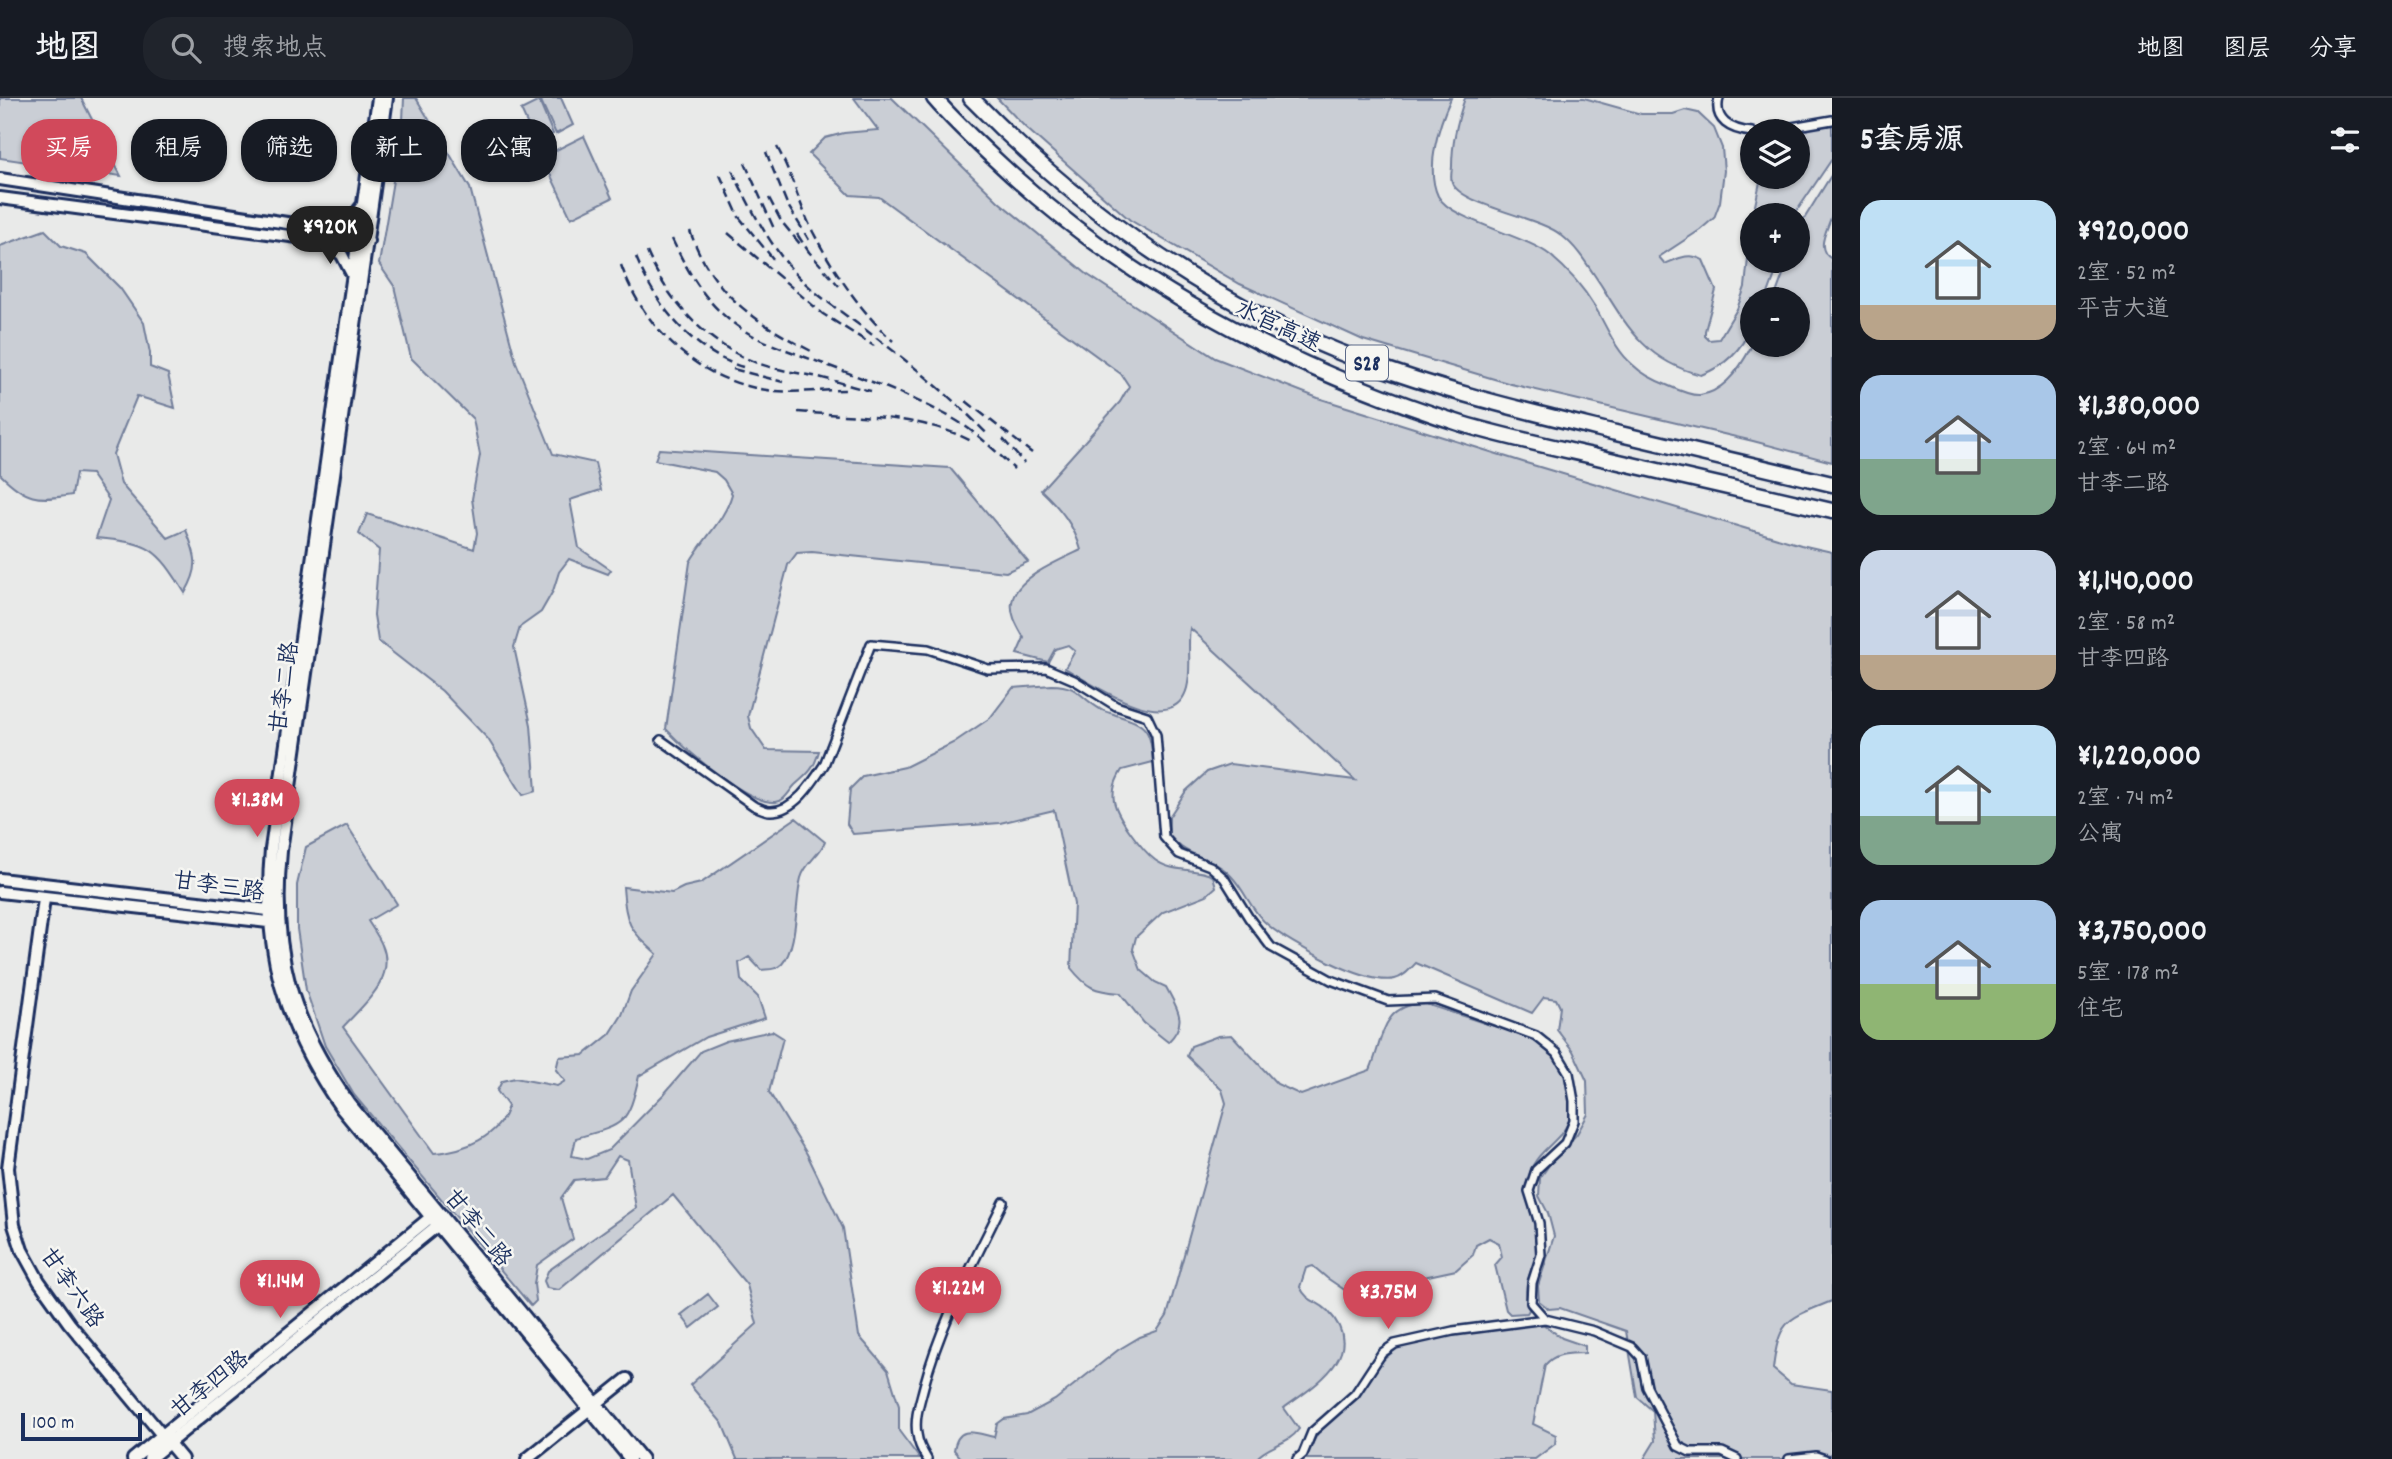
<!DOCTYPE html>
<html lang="zh">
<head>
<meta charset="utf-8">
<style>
	:root { --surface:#171b24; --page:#20242c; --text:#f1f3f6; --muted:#9ea1a6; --line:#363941; --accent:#d1495b }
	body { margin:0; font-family:Dekko,"LXGW WenKai TC",sans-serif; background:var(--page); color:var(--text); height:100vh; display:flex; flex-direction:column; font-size:26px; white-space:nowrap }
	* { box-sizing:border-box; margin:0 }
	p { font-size:23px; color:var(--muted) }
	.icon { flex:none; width:38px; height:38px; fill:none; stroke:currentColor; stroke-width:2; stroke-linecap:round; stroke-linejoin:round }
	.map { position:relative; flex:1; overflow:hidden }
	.sheet { display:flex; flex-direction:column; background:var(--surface); width:560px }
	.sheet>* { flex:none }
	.guide { position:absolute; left:21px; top:21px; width:665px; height:63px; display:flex; gap:14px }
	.fabs { position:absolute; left:1740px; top:21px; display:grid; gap:14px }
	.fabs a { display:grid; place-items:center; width:70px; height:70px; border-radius:50%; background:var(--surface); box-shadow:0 2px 5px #0004; font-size:35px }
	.scale { position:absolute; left:21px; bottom:18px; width:121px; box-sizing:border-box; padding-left:7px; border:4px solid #1b2f5e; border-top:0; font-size:19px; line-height:24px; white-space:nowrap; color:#1b2f5e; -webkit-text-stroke:5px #f6f6f2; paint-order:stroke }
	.price { position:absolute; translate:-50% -60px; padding:0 16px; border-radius:24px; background:var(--accent); color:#fff; font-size:23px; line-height:46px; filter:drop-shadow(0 2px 4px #0008) }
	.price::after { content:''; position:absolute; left:50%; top:42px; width:21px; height:16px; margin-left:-10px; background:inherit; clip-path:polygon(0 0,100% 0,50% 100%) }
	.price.on { background:#222; color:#fff }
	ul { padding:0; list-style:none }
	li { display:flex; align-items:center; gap:21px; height:175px; padding:0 28px }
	li span { display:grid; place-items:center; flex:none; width:196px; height:140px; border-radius:21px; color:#555 }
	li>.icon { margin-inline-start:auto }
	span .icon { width:84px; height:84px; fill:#fffc; stroke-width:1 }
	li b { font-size:30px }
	h2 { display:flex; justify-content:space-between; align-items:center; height:84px; padding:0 28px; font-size:30px }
	.chip { padding:0 24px; border-radius:28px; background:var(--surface); box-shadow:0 2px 5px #0004; font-size:24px; line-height:63px }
	.chip.on { background:var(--accent); color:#fff }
	header { display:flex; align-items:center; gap:42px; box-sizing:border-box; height:98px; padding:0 35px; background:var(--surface); border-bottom:2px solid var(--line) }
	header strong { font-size:33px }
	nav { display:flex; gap:38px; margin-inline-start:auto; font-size:24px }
	.search { width:490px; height:63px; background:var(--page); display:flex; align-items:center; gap:18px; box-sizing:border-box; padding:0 24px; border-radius:28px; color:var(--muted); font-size:26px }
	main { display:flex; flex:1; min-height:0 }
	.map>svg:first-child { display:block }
	.green { fill:#caced5; stroke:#727e9a; stroke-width:2 }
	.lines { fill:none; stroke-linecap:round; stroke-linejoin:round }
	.street-casing { stroke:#1b2f5e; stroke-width:12 }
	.secondary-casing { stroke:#1b2f5e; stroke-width:16 }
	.highway-casing { stroke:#1b2f5e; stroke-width:19 }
	.street { stroke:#f6f6f2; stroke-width:7 }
	.secondary { stroke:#f6f6f2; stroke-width:10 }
	.highway { stroke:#f6f6f2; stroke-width:14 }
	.rail { stroke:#1b2f5e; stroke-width:2.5; stroke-dasharray:10 5; stroke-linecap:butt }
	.labels { text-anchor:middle; stroke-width:5; stroke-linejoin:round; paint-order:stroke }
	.shield { fill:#f6f6f2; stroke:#5d6b8a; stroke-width:2 }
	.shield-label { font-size:21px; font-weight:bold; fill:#1b2f5e }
	.street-label { font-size:23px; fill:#1b2f5e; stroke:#f6f6f2 }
</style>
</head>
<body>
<header>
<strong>地图</strong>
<div class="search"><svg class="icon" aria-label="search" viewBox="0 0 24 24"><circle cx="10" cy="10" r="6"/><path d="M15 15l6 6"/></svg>搜索地点</div>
<nav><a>地图</a><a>图层</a><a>分享</a></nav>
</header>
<main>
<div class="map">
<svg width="1832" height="1361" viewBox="0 0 1832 1361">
	<rect width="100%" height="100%" fill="#e9eae9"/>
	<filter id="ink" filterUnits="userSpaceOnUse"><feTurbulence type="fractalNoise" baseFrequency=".0143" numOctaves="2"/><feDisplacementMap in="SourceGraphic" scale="14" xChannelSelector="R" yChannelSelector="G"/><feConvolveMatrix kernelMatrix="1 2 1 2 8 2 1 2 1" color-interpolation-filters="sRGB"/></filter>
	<g filter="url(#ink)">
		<path class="green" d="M0,0H81L121,78L0,60Z
			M404,0H416L470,90L516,264L553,356L595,365L601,392L570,402L579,450L611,472L608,476L569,461L559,474L553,493L541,514L520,529L514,549L531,627L536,693L523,697L488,641L442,593L378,543L374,517L379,452L359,436L367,416L474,451L477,435L472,401L480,357L473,321L411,260L394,188L379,166L403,23Z
			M546,0H561L573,27L556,36L541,3Z
			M854,0H892L999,104L1088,177L1215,260L1318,300L1526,365L1801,447L1832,454V1203C1788,1221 1779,1220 1773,1271L1791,1286L1832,1292V1354L1826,1361H1644L1655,1343L1653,1313L1637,1299L1626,1233L1560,1210L1549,1211L1539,1203L1538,1188L1554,1138L1548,1115L1539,1098L1540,1080L1552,1063L1577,1036L1588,1016L1587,983L1573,953L1557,932L1560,909L1556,901L1544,899L1532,915L1416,865C1410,871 1404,879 1395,881C1367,888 1290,846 1268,827C1251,813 1246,794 1232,779C1219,763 1198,761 1181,749C1177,746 1173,742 1169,738V719L1186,693L1207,674L1230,666L1355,682L1190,530C1187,548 1192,571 1187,590C1173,642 1090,585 1065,570L1075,553L1068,547L1055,551L1048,564L1017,556L1024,540C1018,529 1010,517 1012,504C1015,480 1062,461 1081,452C1074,427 1060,410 1041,392L1120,304L1129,288L1121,276L879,99L850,97L809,56L825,40L844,35L878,32Z
			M997,0H1451C1439,26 1425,70 1438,98C1450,122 1525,137 1550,157C1568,172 1583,189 1595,209C1607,229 1615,252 1633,267C1643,277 1656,283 1669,288C1678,292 1691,298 1700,297C1725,294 1742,267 1752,247H1797V201H1774L1788,163H1797V139L1804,121L1832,76C1832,88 1832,104 1832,116C1829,130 1813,151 1832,161V364L1753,343L1511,286L1363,242L1240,186L1130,122L1025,29Z
			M1465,0H1584L1641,16H1673L1685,12L1698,15L1714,30L1722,50L1724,73L1720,104L1714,120L1700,132L1659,159L1665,166C1679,160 1689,154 1703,162L1716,192L1705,233V238L1709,242L1719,241L1737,211L1745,189L1752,122V163H1780L1766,201H1752C1752,210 1754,221 1751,229C1741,253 1725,268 1701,277C1647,263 1629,232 1601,187C1588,168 1579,151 1561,137C1540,119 1459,107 1452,84C1450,80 1452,73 1452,68C1452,43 1457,23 1465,0Z
			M539,3L553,36L536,45L521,12Z
			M1832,26V61L1794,117H1753L1761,79H1797V33H1779Z
			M584,38L612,100L571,120L542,59Z
			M45,132L61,148L86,156L120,190L144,225L150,255V269L168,276L175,310L137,298L113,356L121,386L168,440L186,432C197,459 200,470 185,495C156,449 151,445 96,440L109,402L91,376L76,375L72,397C37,403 26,402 0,376V148Z
			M659,351L950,370L1028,464L1006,474L812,454L797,455L788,467L748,618L751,630L766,652L819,653C814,671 809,675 795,687C789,693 785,703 776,704C748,707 685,651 666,631L690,464C703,441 725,422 732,396L724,382L715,374L655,362Z
			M1052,587C1079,587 1080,600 1100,611C1105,614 1111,615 1116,617C1148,627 1150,631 1153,664L1122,672C1116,682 1112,691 1114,703C1117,719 1142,752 1155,762C1172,775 1195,769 1213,778L1216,789L1207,797L1163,814L1136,839L1133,851L1141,872L1155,884L1166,889C1177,910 1189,924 1168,944L1144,925L1120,895C1094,893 1087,890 1071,870L1074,806L1054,712L1000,725L853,736L847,726L850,691L863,678L905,669L953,645L990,620L1013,590Z
			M796,720L825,744C819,758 805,765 801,780C795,803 798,849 782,866C776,872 769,871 761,872L749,859L739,865L741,882L758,899L765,920L706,939L639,978C628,1027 624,1027 576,1040L572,1058L587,1061L609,1052L664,996L701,953L726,943L772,933L783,940L769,994L807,1056L843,1130L859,1238L888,1272L899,1308V1333L920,1361H737L722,1325L690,1287L757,1226L747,1187L673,1097L559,1192L547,1190L544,1183L548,1173L636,1110L628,1062L618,1058L604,1079L574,1082L561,1100L573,1141L537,1167L534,1186L536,1203L531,1208L354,997L325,948L306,892L297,831V787L306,749L347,727L397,806L368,823C373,831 379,839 382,847C397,881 363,907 343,929L434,1055C463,1053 500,1039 508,1008L497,993L502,983L515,980L557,988L565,983L556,972L559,959L584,957L610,936L622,917L631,893L657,856C629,831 626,827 623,789L672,795L684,789L701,785Z
			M1423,905C1443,912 1464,918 1484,925C1523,937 1563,946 1570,993C1571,1001 1572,1011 1570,1019C1564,1044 1532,1053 1529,1080C1527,1102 1549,1116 1543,1141C1536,1170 1520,1179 1529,1212L1527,1215L1510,1216L1506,1212L1495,1167L1502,1159L1499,1145L1489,1140L1476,1147L1473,1157L1456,1172L1349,1195L1327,1180L1313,1168L1306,1170L1300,1189C1308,1205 1317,1202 1328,1213C1369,1256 1315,1287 1284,1310L1299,1331C1288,1347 1267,1347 1256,1361H962L954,1352C958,1326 975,1335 994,1339L997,1326L1004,1321L1027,1317L1055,1302L1118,1252L1140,1239L1157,1233L1167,1218L1226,1005L1222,992L1187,958L1191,948L1218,938L1232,937L1277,986L1301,997L1370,972C1384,940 1380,908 1423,905Z
			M708,1196L718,1209L691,1230L681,1217Z
			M1543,1226L1562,1240L1585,1248V1255C1569,1256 1556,1254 1545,1267L1533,1326L1556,1337L1555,1346L1535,1361H1304L1320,1331L1355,1302L1381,1264L1398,1249L1452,1236Z"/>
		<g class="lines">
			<g class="street-casing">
				<path id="street" d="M1719,0C1713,23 1731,32 1752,34
					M1769,33L1832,22
					M661,642L754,708C758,709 765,713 770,713C794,714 813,684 824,667L871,546L928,551L988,571L1046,570L1074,582L1116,608L1147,618L1156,637L1164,739L1179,756L1210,768L1224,780L1249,820L1271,849L1331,882L1388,903L1435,901L1536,938L1557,955L1569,975L1574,1003V1023L1565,1045L1536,1072L1529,1093L1539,1125L1541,1157L1532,1185L1531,1205L1545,1221L1594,1233L1632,1249L1641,1259L1647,1289L1678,1348L1690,1354H1722L1737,1361
					M927,1361C922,1353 918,1345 917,1336C914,1320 920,1304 924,1288C941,1223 974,1165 1003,1104
					M1297,1361L1303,1356L1312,1334L1355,1296L1382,1255L1395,1246L1453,1233L1545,1221
					M1789,1361L1816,1358L1825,1361"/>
			</g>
			<g class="secondary-casing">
				<path id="secondary" d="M378,0L271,751C262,853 283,927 341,1010L630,1361
					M387,0L281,753C271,854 291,923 349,1005L642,1361
					M0,81L359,136L368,143L358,147L0,100
					M333,130L350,123L361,109
					M327,144L342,157L353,178
					M0,781L268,812L278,819L268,824L0,794
					M44,801L8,1070L14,1127L22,1152L39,1183L69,1225L182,1361
					M133,1361L431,1119L442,1117L438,1127L149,1361
					M527,1361L627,1281"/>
			</g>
			<g class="highway-casing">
				<path id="highway" d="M934,0C958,28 986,53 1013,78C1143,195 1296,273 1462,326C1509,340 1558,350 1606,361C1681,378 1757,396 1832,413
					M971,0C1083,115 1211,206 1362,263C1445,294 1530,314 1616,335C1688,352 1760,369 1832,386"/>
			</g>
			<use href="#street" class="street"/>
			<use href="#secondary" class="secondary"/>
			<use href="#highway" class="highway"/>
			<path class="rail" d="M777,49C792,76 799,106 813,134C833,172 861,214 893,243
				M766,54L787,106L809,142
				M745,65L775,133
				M732,72C748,105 765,139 789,168C811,195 844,215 871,236C913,267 953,300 989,338
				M720,77L739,119L774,162
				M769,100L781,123L800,146
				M690,133C713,198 757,225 815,255
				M728,135L823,216L874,248
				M797,136L809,154L839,188
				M672,141C686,170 702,199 727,220C752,242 783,250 813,262C859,279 908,296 952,320C975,333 995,352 1014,371
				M647,154C668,203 705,245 757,265C777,272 798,275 819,279C836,283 853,289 871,293
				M636,159C655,206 692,254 743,269
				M621,167C645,234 702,286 775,293C798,295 822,292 845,292
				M733,271L783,284
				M966,303L1032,355
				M798,314C854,319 923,316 973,344
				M1003,341L1024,365"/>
		</g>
	</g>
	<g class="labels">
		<rect class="shield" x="1346" y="247.5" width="42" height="35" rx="5"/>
		<g class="shield-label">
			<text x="1367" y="272">S28</text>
		</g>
		<g class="street-label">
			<text transform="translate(1279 227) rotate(25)" y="8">水官高速</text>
			<text transform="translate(283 589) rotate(-82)" y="8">甘李二路</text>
			<text transform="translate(219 787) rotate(8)" y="8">甘李三路</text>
			<text transform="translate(479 1129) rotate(51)" y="8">甘李二路</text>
			<text transform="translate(73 1189) rotate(55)" y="8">甘李六路</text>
			<text transform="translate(209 1285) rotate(-39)" y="8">甘李四路</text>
		</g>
	</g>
</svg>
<div class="fabs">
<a><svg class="icon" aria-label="layers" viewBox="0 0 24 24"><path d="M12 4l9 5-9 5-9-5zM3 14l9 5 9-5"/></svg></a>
<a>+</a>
<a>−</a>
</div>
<div class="scale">100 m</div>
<b class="price on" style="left:330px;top:168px">¥920K</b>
<b class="price" style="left:257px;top:741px">¥1.38M</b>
<b class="price" style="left:280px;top:1222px">¥1.14M</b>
<b class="price" style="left:958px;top:1229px">¥1.22M</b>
<b class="price" style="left:1388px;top:1233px">¥3.75M</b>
<div class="guide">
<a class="chip on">买房</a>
<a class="chip">租房</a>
<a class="chip">筛选</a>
<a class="chip">新上</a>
<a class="chip">公寓</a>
</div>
</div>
<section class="sheet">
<h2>5套房源<svg class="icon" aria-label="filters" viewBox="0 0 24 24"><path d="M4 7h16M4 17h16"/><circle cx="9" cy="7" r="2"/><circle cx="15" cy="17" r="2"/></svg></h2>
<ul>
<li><span style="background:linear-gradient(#bfe0f5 75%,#b9a48a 0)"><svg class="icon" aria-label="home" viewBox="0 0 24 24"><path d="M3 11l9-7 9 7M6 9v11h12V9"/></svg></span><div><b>¥920,000</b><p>2室 · 52 m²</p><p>平吉大道</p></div></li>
<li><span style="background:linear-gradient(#a9c7e8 60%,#7fa58c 0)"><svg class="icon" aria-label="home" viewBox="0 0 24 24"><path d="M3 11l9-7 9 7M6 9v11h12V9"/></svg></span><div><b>¥1,380,000</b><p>2室 · 64 m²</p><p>甘李二路</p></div></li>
<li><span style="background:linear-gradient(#c9d6e8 75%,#b9a48a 0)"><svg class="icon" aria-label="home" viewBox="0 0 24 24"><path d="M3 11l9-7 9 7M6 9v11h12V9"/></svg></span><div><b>¥1,140,000</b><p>2室 · 58 m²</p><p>甘李四路</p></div></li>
<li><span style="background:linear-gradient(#bfe0f5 65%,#7fa58c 0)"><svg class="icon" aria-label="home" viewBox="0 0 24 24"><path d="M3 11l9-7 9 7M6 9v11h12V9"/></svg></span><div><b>¥1,220,000</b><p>2室 · 74 m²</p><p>公寓</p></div></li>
<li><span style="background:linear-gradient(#a9c7e8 60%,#8fb573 0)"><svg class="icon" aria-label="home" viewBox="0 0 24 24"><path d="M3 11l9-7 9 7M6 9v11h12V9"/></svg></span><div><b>¥3,750,000</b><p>5室 · 178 m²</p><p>住宅</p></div></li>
</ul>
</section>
</main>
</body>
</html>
